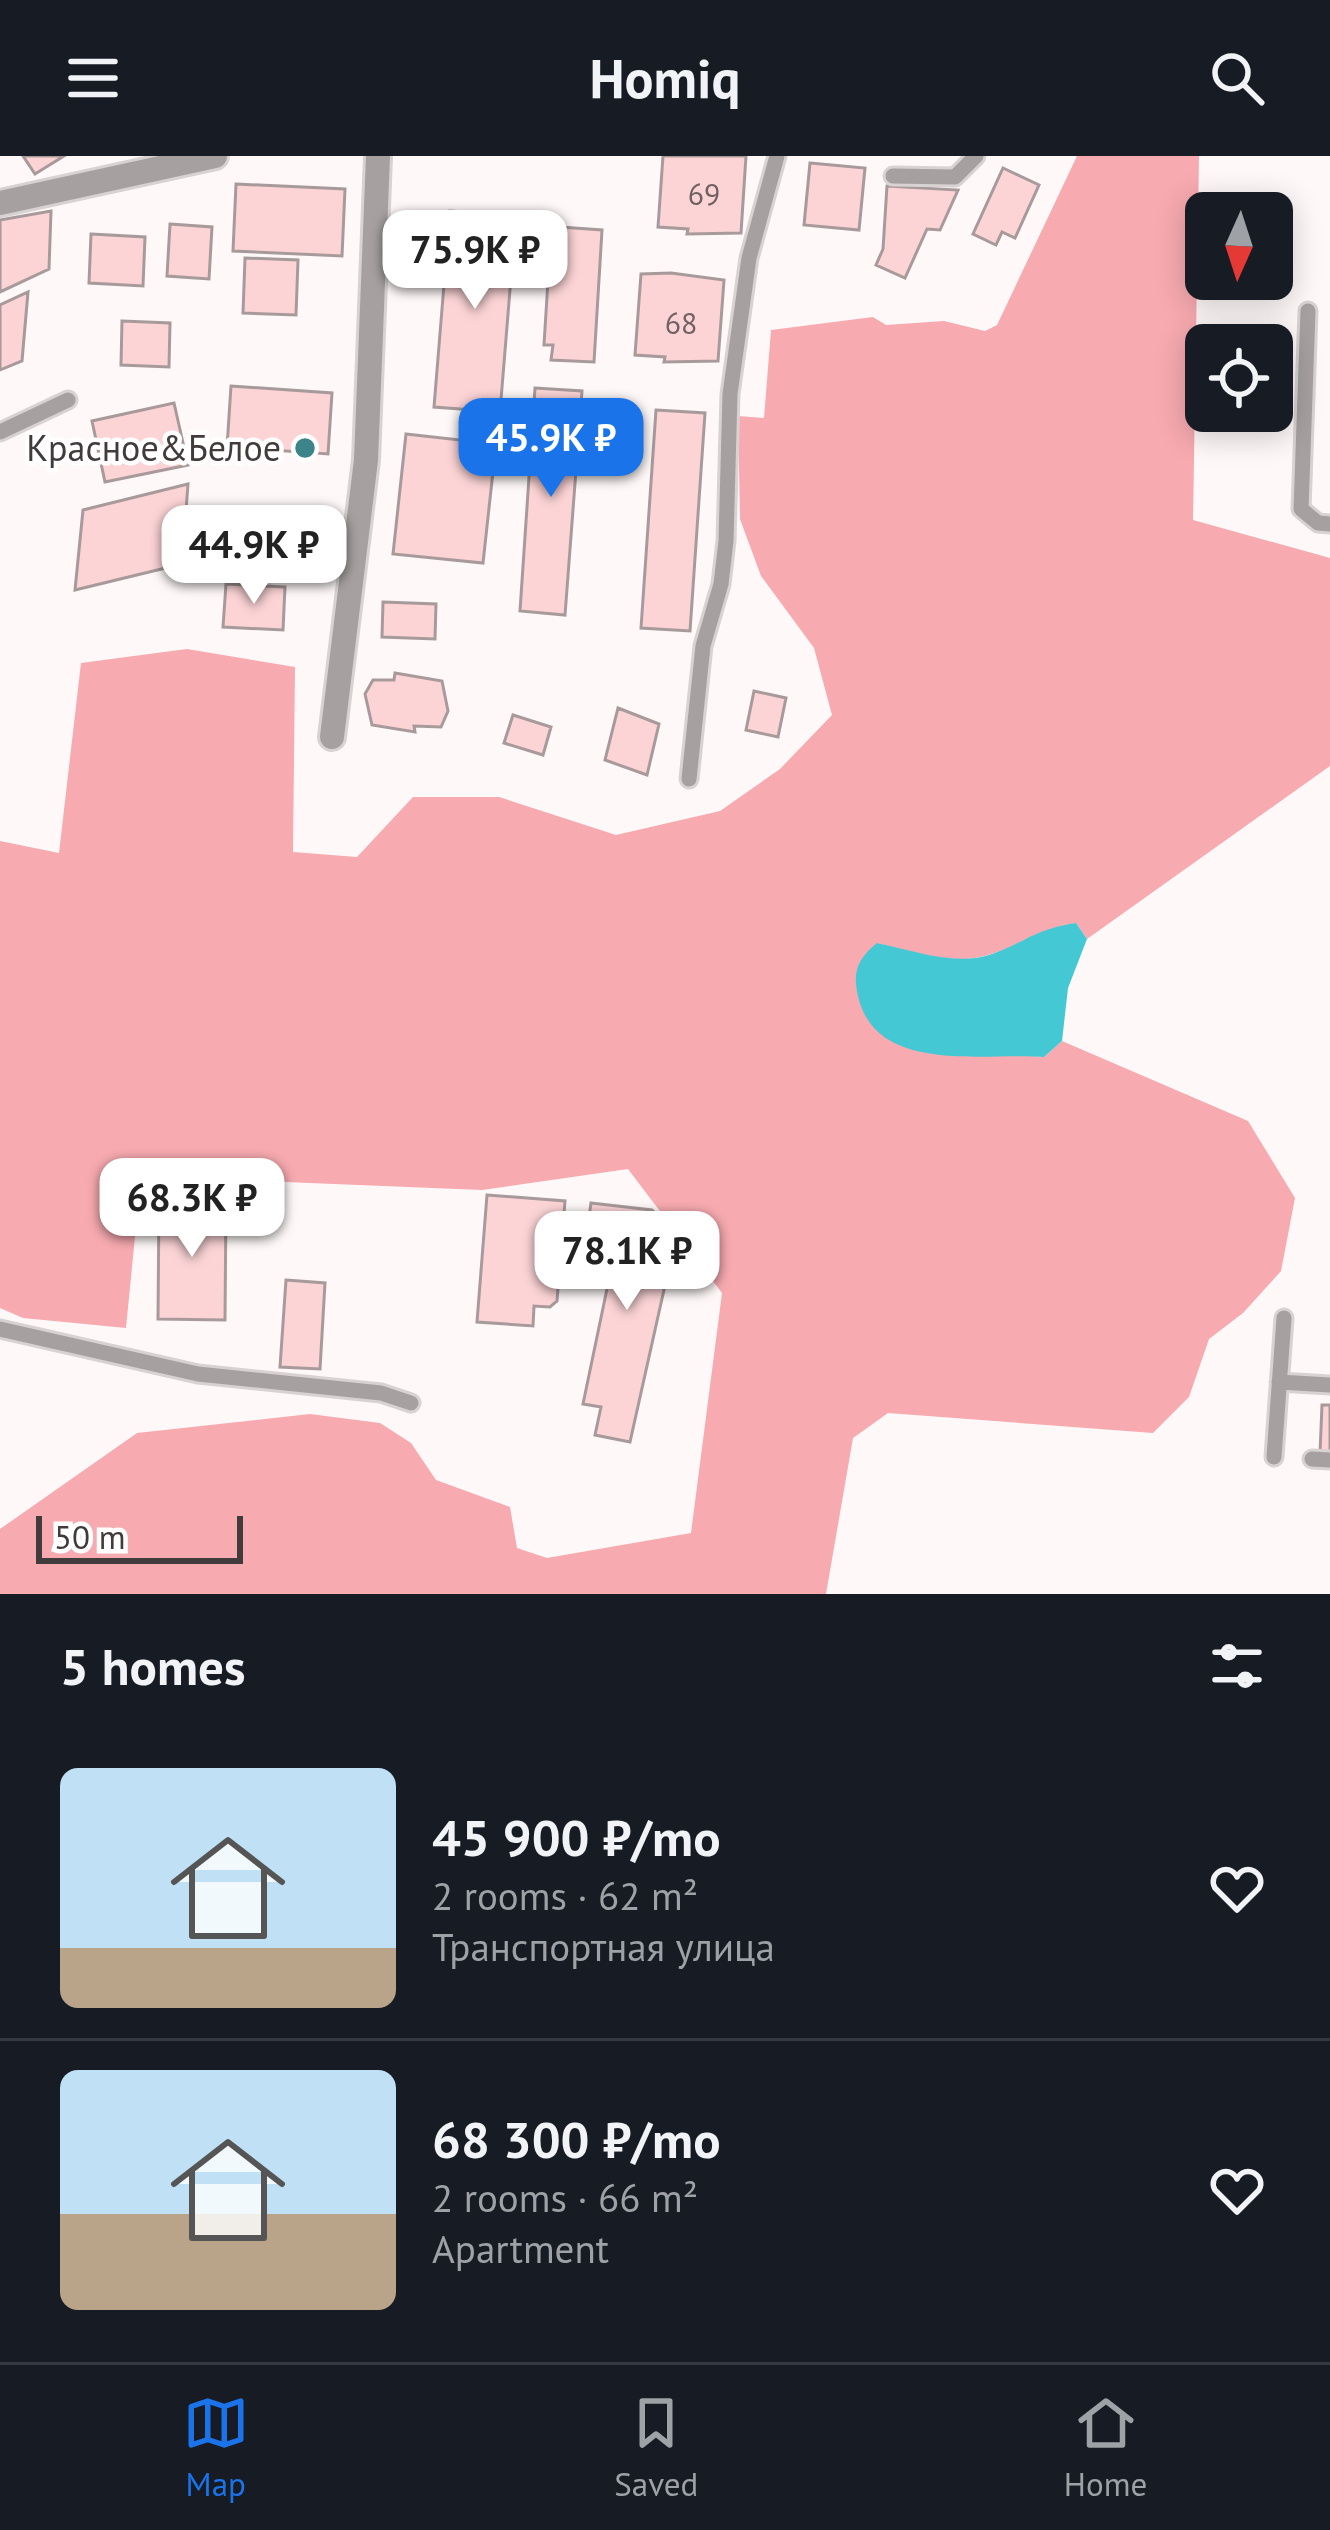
<!DOCTYPE html>
<html lang="en">
<head>
<meta charset="utf-8">
<style>
	:root { --surface:#171b24; --page:#242831; --text:#f1f3f6; --muted:#9ea1a6; --line:#363941; --accent:#1a73e8 }
	body { margin:0; font-family:"PT Sans",sans-serif; background:var(--page); color:var(--text); height:100vh; display:flex; flex-direction:column; font-size:45px; white-space:nowrap }
	* { box-sizing:border-box; margin:0 }
	p { font-size:39px; color:var(--muted) }
	.icon { flex:none; width:66px; height:66px; fill:none; stroke:currentColor; stroke-width:2; stroke-linecap:round; stroke-linejoin:round }
	.map { position:relative; height:1438px; overflow:hidden }
	.panel { display:flex; flex-direction:column; background:var(--surface); flex:1 }
	.panel>* { flex:none }
	.needle { width:78px; rotate:183deg }
	.controls { position:absolute; left:1185px; top:36px; display:grid; gap:24px }
	.controls a { display:grid; place-items:center; width:108px; height:108px; border-radius:18px; background:var(--surface); box-shadow:0 6px 30px #0003; font-size:60px }
	.scale { position:absolute; left:36px; bottom:30px; width:207px; box-sizing:border-box; padding-left:12px; border:6px solid #413b3b; border-top:0; font-size:33px; line-height:42px; white-space:nowrap; color:#413b3b; -webkit-text-stroke:9px #fff; paint-order:stroke }
	.price { position:absolute; translate:-50% -102px; padding:0 27px; border-radius:24px; background:#fff; color:#222; font-size:39px; line-height:78px; filter:drop-shadow(0 3px 6px #0008) }
	.price::after { content:''; position:absolute; left:50%; top:72px; width:36px; height:27px; margin-left:-18px; background:inherit; clip-path:polygon(0 0,100% 0,50% 100%) }
	.price.current { background:var(--accent); color:#fff }
	ul { padding:0; list-style:none }
	li { display:flex; align-items:center; gap:36px; height:300px; padding:0 60px }
	li+li { border-top:3px solid var(--line) }
	li span { display:grid; place-items:center; flex:none; width:336px; height:240px; border-radius:18px; color:#555 }
	li>.icon { margin-inline-start:auto }
	span .icon { width:144px; height:144px; fill:#fffc; stroke-width:1 }
	li b { font-size:51px }
	h2 { display:flex; justify-content:space-between; align-items:center; height:144px; padding:0 60px; font-size:51px }
	header { display:flex; justify-content:space-between; align-items:center; height:156px; padding:0 60px; background:var(--surface); font-size:54px; font-weight:800 }
	.tabs { display:flex; justify-content:space-around; align-items:center; height:168px; border-top:3px solid var(--line); background:var(--surface); font-size:33px; color:var(--muted) }
	.tabs a { display:grid; justify-items:center; gap:6px }
	.tabs .current { color:var(--accent) }
	.map>svg:first-child { display:block }
	.forest { fill:#f7aab0 }
	.water { fill:#44c8d4 }
	.building { fill:#fcd4d6; stroke:#a89a9b; stroke-width:3 }
	.lines { fill:none; stroke-linecap:round; stroke-linejoin:round }
	.service-casing { stroke:#d8d2d2; stroke-width:21 }
	.minor-casing { stroke:#d8d2d2; stroke-width:30 }
	.service { stroke:#a6a0a0; stroke-width:15 }
	.minor { stroke:#a6a0a0; stroke-width:24 }
	.poi-dot { fill:#3c848a; stroke:#fff; stroke-width:4.5 }
	.labels { text-anchor:middle; stroke-width:9; stroke-linejoin:round; paint-order:stroke }
	.number-label { font-size:30px; fill:#706162 }
	.poi-label { font-size:36px; fill:#413b3b; stroke:#fff; text-anchor:end }
</style>
</head>
<body>
<header><svg class="icon" aria-label="menu" viewBox="0 0 24 24"><path d="M4 6h16M4 12h16M4 18h16"/></svg>Homiq<svg class="icon" aria-label="search" viewBox="0 0 24 24"><circle cx="10" cy="10" r="6"/><path d="M15 15l6 6"/></svg></header>
<div class="map">
<svg width="1330" height="1438" viewBox="0 0 1330 1438">
	<rect width="100%" height="100%" fill="#fef8f8"/>
	<path class="forest" d="M1077,0H1199L1193,364L1330,402V610L1087,783L1076,767C1034,774 1022,789 988,799C953,810 912,795 877,787L1009,898L1044,901L1062,885L1248,965L1295,1042L1281,1115L1243,1157L1209,1183L1189,1241L1153,1277L888,1257L853,1282L826,1438H0V1373L137,1277L310,1258L380,1267L411,1287L436,1324L510,1351L517,1392L547,1402L691,1377L722,1137L628,1013L482,1034L141,1020L126,1172L23,1162L0,1152V685L59,697L81,507L187,493L295,511L293,696L357,701L413,641H499L616,679L720,655L780,613L832,559L814,492L761,420L740,363L738,260L764,262L771,174L873,161L886,169L944,165L985,175L997,169Z"/>
	<path class="water" d="M1076,767L1087,783L1068,832L1062,885L1044,901C987,896 880,919 859,844C852,818 856,804 877,787C912,794 953,810 989,799C1023,788 1034,773 1076,767Z"/>
	<path class="building" d="M23,0H64L35,18Z
		M663,0H746L741,77L687,78L688,73L658,71Z
		M810,7L865,12L859,74L804,69Z
		M1003,12L1039,29L1015,82L1002,76L996,89L973,78Z
		M236,28L345,33L342,100L233,95Z
		M887,30L958,34L940,74L927,73L905,122L876,109L883,93Z
		M51,55L49,113L0,136V64Z
		M450,55L516,60L500,256L434,251Z
		M170,68L212,71L209,123L167,120Z
		M560,71L602,74L594,206L551,204L553,189H544L550,92L558,93Z
		M91,78L145,81L143,130L89,127Z
		M245,102L298,104L296,159L243,157Z
		M671,117L724,124L718,205L664,206L665,201L635,199L641,118Z
		M28,136L22,205L0,214V149Z
		M122,165L170,167L169,211L121,209Z
		M231,230L332,237L328,298L227,291Z
		M535,232L582,235L565,459L520,455Z
		M174,247L188,309L105,326L92,265Z
		M656,254L705,257L690,475L641,472Z
		M406,278L496,288L483,407L393,398Z
		M188,328L182,408L75,434L83,354Z
		M270,358L324,362L320,412L267,408Z
		M226,428L285,431L283,474L223,471Z
		M383,446L436,448L435,483L382,481Z
		M395,517L442,525L448,555L441,571L414,570L415,576L372,569L365,538L373,524H394Z
		M754,535L786,542L778,581L746,574Z
		M618,552L659,568L647,619L605,604Z
		M513,559L551,571L543,599L504,587Z
		M487,1039L565,1045L557,1145L550,1151L534,1150L533,1170L477,1166Z
		M159,1045L226,1046L225,1164L158,1163Z
		M591,1047L652,1054L676,1080L630,1286L595,1279L601,1251L583,1248L617,1085L586,1081Z
		M286,1124L325,1127L320,1213L280,1211Z
		M1322,1249H1330V1297H1320Z"/>
	<g class="lines">
		<g class="service-casing">
			<path id="service" d="M893,20L955,21L976,0
				M1308,155L1301,353L1318,367L1330,368
				M0,276L68,244
				M689,623L703,490L721,428L726,385L730,238L749,102L777,0
				M0,1173L198,1218L381,1237L411,1247
				M1279,1226L1330,1229
				M1274,1301L1284,1162
				M1312,1303L1330,1304"/>
		</g>
		<g class="minor-casing">
			<path id="minor" d="M0,47L215,0
				M332,581L366,304L378,0"/>
		</g>
		<use href="#service" class="service"/>
		<use href="#minor" class="minor"/>
	</g>
	<circle class="poi-dot" cx="305" cy="292" r="12"/>
	<g class="labels">
		<g class="number-label">
			<text x="704" y="49">69</text>
			<text x="681" y="178">68</text>
		</g>
		<g class="poi-label">
			<text x="281" y="305">Красное&amp;Белое</text>
		</g>
	</g>
</svg>
<div class="controls">
<a><svg class="needle" viewBox="-14 -14 28 28"><path d="M0-13l5 13h-10z" fill="#e53935"/><path d="M0 13l5-13h-10z" fill="#9ea1a6"/></svg></a>
<a><svg class="icon" aria-label="locate" viewBox="0 0 24 24"><circle cx="12" cy="12" r="6"/><path d="M12 2v4M12 18v4M2 12h4M18 12h4"/></svg></a>
</div>
<div class="scale">50 m</div>
<b class="price" style="left:475px;top:156px">75.9K ₽</b>
<b class="price current" style="left:551px;top:344px">45.9K ₽</b>
<b class="price" style="left:254px;top:451px">44.9K ₽</b>
<b class="price" style="left:192px;top:1104px">68.3K ₽</b>
<b class="price" style="left:627px;top:1157px">78.1K ₽</b>
</div>
<section class="panel">
<h2>5 homes<svg class="icon" aria-label="filters" viewBox="0 0 24 24"><path d="M4 7h16M4 17h16"/><circle cx="9" cy="7" r="2"/><circle cx="15" cy="17" r="2"/></svg></h2>
<ul>
<li><span style="background:linear-gradient(#bfe0f5 75%,#b9a48a 0)"><svg class="icon" aria-label="home" viewBox="0 0 24 24"><path d="M3 11l9-7 9 7M6 9v11h12V9"/></svg></span><div><b>45 900 ₽/mo</b><p>2 rooms · 62 m²</p><p>Транспортная улица</p></div><svg class="icon" aria-label="heart" viewBox="0 0 24 24"><path d="M12 20l-8-8c-3-5 5-10 8-4 3-6 11-1 8 4z"/></svg></li>
<li><span style="background:linear-gradient(#bfe0f5 60%,#b9a48a 0)"><svg class="icon" aria-label="home" viewBox="0 0 24 24"><path d="M3 11l9-7 9 7M6 9v11h12V9"/></svg></span><div><b>68 300 ₽/mo</b><p>2 rooms · 66 m²</p><p>Apartment</p></div><svg class="icon" aria-label="heart" viewBox="0 0 24 24"><path d="M12 20l-8-8c-3-5 5-10 8-4 3-6 11-1 8 4z"/></svg></li>
</ul>
</section>
<nav class="tabs">
<a class="current"><svg class="icon" aria-label="map" viewBox="0 0 24 24"><path d="M3 6l6-2 6 2 6-2v14l-6 2-6-2-6 2zM9 4v14M15 6v14"/></svg>Map</a>
<a><svg class="icon" aria-label="saved" viewBox="0 0 24 24"><path d="M7 4h10v16l-5-4-5 4z"/></svg>Saved</a>
<a><svg class="icon" aria-label="home" viewBox="0 0 24 24"><path d="M3 11l9-7 9 7M6 9v11h12V9"/></svg>Home</a>
</nav>
</body>
</html>
